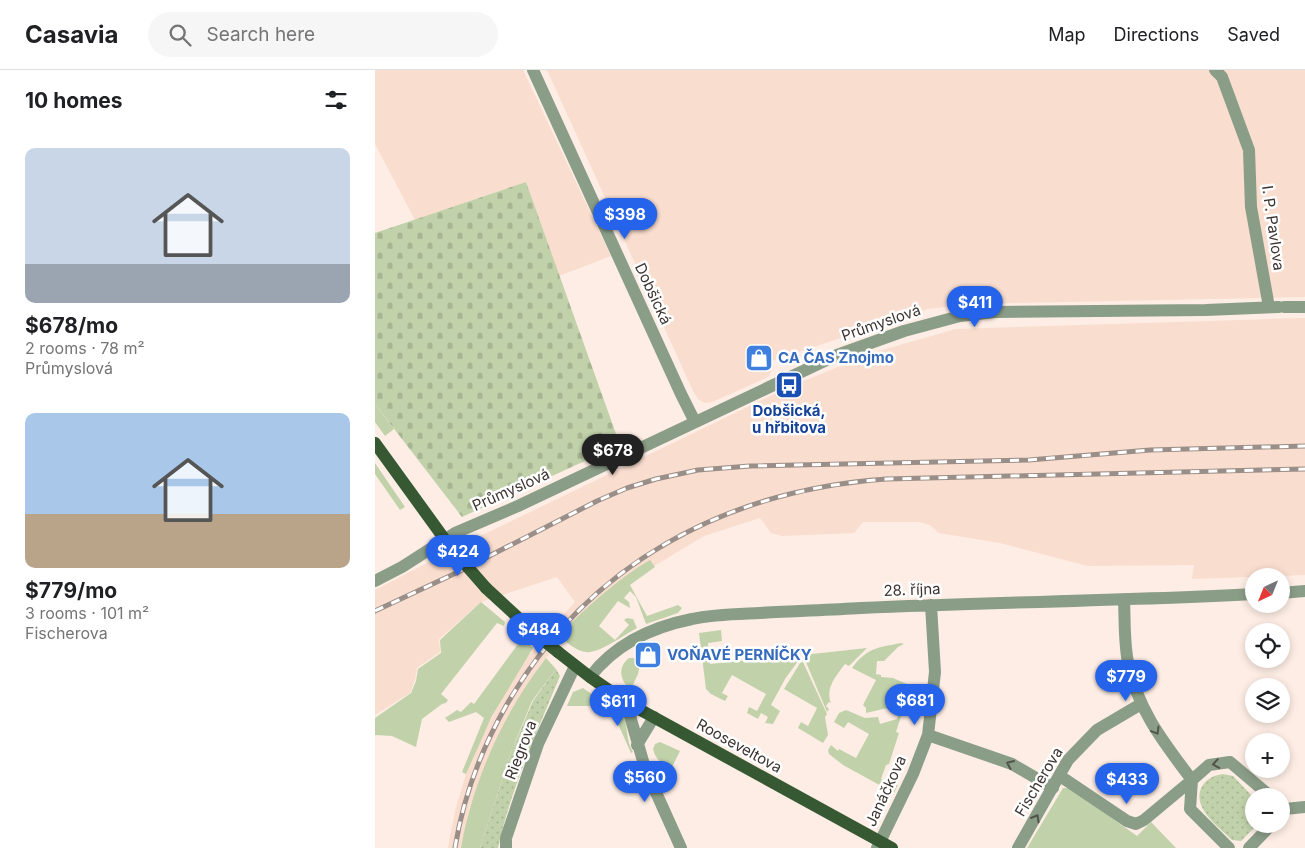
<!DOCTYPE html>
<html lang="en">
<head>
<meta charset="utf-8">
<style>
	:root { --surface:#fff; --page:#f6f6f6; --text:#202124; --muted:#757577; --line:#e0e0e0; --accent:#2563eb }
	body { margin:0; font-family:Inter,sans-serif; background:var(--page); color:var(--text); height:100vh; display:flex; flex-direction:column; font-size:19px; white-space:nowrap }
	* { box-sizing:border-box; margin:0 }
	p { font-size:16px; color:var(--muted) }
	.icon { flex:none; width:28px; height:28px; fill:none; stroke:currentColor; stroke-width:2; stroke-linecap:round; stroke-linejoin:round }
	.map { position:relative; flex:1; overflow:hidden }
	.details { display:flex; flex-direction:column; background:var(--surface); width:375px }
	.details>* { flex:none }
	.needle { width:32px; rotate:223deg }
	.tools { position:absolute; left:870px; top:498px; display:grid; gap:10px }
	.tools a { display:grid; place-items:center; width:45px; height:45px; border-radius:50%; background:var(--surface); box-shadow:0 2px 8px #0003; font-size:25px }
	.price { position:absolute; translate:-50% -42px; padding:0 11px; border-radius:18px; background:var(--accent); color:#fff; font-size:16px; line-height:32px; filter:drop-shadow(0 1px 2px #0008) }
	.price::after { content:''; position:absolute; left:50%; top:30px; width:15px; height:11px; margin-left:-8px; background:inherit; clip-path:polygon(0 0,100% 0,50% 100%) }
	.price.on { background:#222; color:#fff }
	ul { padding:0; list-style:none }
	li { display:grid; align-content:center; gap:10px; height:265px; padding:0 25px }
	li span { display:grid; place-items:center; height:155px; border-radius:10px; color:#555 }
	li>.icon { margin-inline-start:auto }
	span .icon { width:90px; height:90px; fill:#fffc; stroke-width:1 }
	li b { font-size:21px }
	h2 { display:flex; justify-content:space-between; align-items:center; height:60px; padding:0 25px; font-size:21px }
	header { display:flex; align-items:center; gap:30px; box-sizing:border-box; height:70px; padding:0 25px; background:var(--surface); border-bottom:1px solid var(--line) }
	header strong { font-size:24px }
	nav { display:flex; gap:28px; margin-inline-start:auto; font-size:18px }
	.search { width:350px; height:45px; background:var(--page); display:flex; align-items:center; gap:12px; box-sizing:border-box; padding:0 18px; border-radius:28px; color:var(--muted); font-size:19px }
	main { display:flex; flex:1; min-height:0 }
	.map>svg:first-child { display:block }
	.built { fill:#f9ddce }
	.grass { fill:#c1d2ab }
	.cemetery { fill:url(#cemetery-stones) }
	.park { fill:url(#park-dots) }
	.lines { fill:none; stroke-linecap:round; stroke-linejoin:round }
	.minor { stroke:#8a9d87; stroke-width:12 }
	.major { stroke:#365832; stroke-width:12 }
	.rail-casing { stroke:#9a8e88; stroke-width:5 }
	.rail { stroke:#fefefe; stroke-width:3; stroke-dasharray:9; stroke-linecap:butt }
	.major-bridge { stroke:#365832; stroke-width:12 }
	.oneway { stroke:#53544a }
	.labels { text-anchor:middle; stroke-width:5; stroke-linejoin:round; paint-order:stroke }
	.street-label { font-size:15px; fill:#3c3430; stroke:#fefefe }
	.shop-label { font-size:15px; font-weight:bold; fill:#366cbe; stroke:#fefefe; text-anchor:start }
	.transit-label { font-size:15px; font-weight:bold; fill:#164399; stroke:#fefefe }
</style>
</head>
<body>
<header>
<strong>Casavia</strong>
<div class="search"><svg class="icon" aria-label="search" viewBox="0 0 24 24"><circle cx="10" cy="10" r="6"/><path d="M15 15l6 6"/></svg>Search here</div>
<nav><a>Map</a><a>Directions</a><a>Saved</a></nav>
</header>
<main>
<section class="details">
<h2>10 homes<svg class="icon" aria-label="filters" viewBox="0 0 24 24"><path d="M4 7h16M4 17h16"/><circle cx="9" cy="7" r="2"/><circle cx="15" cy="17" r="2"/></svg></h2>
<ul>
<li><span style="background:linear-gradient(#c9d6e8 75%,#9aa5b1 0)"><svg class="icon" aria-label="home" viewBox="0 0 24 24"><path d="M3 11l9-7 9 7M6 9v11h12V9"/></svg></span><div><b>$678/mo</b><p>2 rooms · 78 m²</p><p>Průmyslová</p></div></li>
<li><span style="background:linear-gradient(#a9c7e8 65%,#b9a48a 0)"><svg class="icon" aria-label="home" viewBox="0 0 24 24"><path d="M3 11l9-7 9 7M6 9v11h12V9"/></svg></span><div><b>$779/mo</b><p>3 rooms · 101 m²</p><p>Fischerova</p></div></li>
</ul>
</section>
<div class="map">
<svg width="930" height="778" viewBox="0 0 930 778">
	<defs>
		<pattern id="cemetery-stones" width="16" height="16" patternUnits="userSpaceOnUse" patternTransform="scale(1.25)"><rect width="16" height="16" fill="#c1d2ab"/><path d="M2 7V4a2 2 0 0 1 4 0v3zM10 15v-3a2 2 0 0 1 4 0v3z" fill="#a7b593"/></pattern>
		<pattern id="park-dots" width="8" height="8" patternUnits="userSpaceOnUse" patternTransform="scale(1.25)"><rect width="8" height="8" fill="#c1d2ab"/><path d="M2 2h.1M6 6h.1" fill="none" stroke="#a7b593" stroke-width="1.8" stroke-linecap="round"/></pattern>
	</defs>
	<rect width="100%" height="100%" fill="#fdede4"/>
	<path class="built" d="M0,0H148L236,186L184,206L151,112L40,150L0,74Z
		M172,0H930V227L594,234L553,239L396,291L397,298L394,306L389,309L337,332L330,333L324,330L319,323Z
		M930,248V505L817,509L819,495L713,496L625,473L564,463L555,455L544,452H488L479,463L407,466L396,463L385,448L329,466L231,525L189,566L163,598L146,625L118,678L95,738L86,778H73L75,766L81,737L91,704L104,672L133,617L151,589L178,556L200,532L182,507L106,532L64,569L65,582L42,598L40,610L35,623L0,645V520L89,474L414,317L500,282L581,259Z"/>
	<path class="grass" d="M0,334L19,359L10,366L0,352Z
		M0,393L30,437L25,440L0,404Z
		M275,490L280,497L255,515L272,546L303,535L307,538L303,543L271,554L261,527L255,521L249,528L254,532L255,538L243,531L224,556L240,570L254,555L249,550L252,548L258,549L262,558C250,564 224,584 211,582C201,581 191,572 184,565C212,537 241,510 275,490Z
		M106,532L130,552L129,556L122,553L66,624L73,630L71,633L67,634L47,649L41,677L17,666L0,665V648L36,623L41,611L43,599L66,583L65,570Z
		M346,560L347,571L333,573L335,594L425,585L426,587L410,609L396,635L405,641L398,654L390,653L393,647L386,643L383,649L372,643L374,637L382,641L391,624L357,605L347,623L353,626L350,631L336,624L331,619L324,563Z
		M140,562L158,578L117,646L91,704L87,702L109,648L101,642L74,652L70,648L82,640L86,642L96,632L99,634L146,570L138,564Z
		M526,573L529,574L523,577L509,591H502L501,604L506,605V607L518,608L532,614L531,633L545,634V636L530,634L491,643V638L488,635L501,610L477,598C493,577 502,578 526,573Z
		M492,578L474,596L470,594C461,606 450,618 456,633L454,632L451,636L454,639L452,642L428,585Z
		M171,588L181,599L157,631L136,682L105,778H86C98,710 129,642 171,588Z
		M254,588H266L263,604L256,619C245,612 242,597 254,588Z
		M427,590L452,644L450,647L453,665L448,673L423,658L426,652L433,656L442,638L409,619Z
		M208,618L225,630L229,636H192L198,622Z
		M220,620C232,629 246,636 250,651C253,663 252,672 258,682L256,683L236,638Z
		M471,640L490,648L503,647L505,654L522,649L524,642H532V644L527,643L521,662L524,663L514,694L511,695L506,709L523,715L519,723L468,695L454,684L453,680L456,675L463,681L464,679L481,688L494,664L473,652L469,658L459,652L464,643Z
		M285,672L305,681L297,697C287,696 280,688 278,679L280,674Z
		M688,718H695L762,766L776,752L801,778H652Z"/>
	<path class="cemetery" d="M151,112L245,375L87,447L0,334V163Z"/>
	<path class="park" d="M181,599L185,606C162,662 136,718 123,778H105L136,682L158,631Z
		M848,704L858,706L879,728V754H883L866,771L857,770C844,757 814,736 828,715C833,708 840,705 848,704Z"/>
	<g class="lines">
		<path class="minor" d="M158,0L306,324L320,352
			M840,0L847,7L874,80L876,137L894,237
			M909,237H930
			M0,511L27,497L80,463L143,436L462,285L529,261L585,246L620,242L831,240L904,237
			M906,523L930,521
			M215,607C240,574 277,557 317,549C339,544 362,544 385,543C419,541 453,540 486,538C617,532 748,531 879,524
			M251,632L270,698L306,778
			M553,665L637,694L678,718
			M262,675L279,647
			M685,706L752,751L761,754L769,750L817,710C789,673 762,639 753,592C749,573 750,551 749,531
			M910,739L930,737
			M131,778V768L163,674L200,596
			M502,778L538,704L553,665L560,602L556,535
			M643,778L693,690L722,660L766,634
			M854,778L815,739L817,710L834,695L855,692L895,726
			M874,778L897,754"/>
		<path class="major" d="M0,373L76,478
			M111,518L163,566
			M183,582L215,607L251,632L517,778"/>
		<g class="rail-casing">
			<path id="rail" d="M0,541L81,503L222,431L252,418L281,409L323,400L375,396L654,390L775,380L930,376
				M80,778C88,728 106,680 131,636C212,494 351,420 512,409L930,399"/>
		</g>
		<use href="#rail" class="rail"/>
		<path class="major-bridge" d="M76,478L111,518
			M163,566L183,582"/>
	</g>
	<defs><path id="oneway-chevron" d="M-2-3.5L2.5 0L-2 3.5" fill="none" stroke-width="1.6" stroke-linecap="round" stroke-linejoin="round" transform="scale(1.25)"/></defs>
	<g class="oneway">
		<use href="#oneway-chevron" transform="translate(781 661) rotate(59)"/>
		<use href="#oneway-chevron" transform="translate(635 694) rotate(-156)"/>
		<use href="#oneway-chevron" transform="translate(841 694) rotate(171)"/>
		<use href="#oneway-chevron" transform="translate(661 748) rotate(-60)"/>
	</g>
	<defs>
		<g id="shop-square" transform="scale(1.4375)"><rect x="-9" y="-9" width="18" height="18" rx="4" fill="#3f7fe0" stroke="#fefefe"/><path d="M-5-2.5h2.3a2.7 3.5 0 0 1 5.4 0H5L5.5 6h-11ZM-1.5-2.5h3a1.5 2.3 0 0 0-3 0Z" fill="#fff"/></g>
		<g id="bus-square" transform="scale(1.4375)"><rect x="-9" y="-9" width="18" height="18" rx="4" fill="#1a4fb4" stroke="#fefefe"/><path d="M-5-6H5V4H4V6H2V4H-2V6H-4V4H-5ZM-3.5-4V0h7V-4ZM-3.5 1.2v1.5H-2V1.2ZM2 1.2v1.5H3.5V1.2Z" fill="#fff"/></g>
	</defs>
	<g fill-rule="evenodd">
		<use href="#shop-square" x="384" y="288"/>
		<use href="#bus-square" x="414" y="315"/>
		<use href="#shop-square" x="273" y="585"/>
	</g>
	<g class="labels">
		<g class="street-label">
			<text transform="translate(898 158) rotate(82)" y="5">I. P. Pavlova</text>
			<text transform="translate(278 224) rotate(65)" y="5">Dobšická</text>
			<text transform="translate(506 253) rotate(-19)" y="5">Průmyslová</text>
			<text transform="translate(136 420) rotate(-24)" y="5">Průmyslová</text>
			<text transform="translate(537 520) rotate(-2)" y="5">28. října</text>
			<text transform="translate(364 676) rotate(29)" y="5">Rooseveltova</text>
			<text transform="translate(146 680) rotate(-69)" y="5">Riegrova</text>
			<text transform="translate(664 712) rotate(-59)" y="5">Fischerova</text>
			<text transform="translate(511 721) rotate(-65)" y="5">Janáčkova</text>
		</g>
		<g class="shop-label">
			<text x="403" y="293">CA ČAS Znojmo</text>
			<text x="292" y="590">VOŇAVÉ PERNÍČKY</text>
		</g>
		<g class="transit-label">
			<text x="414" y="346">Dobšická,<tspan x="414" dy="17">u hřbitova</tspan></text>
		</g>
	</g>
</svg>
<div class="tools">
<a><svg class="needle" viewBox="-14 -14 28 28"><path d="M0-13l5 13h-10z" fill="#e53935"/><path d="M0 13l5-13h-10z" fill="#757577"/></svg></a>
<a><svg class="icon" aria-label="locate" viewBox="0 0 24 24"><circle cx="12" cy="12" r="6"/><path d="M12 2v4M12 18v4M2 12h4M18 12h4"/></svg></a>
<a><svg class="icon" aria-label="layers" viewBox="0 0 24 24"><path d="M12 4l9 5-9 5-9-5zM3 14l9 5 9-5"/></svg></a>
<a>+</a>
<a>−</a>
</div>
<b class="price" style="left:250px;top:170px">$398</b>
<b class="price" style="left:600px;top:258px">$411</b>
<b class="price on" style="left:238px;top:406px">$678</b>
<b class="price" style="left:83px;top:507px">$424</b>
<b class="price" style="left:164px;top:585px">$484</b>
<b class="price" style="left:751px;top:632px">$779</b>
<b class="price" style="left:540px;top:656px">$681</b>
<b class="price" style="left:243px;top:657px">$611</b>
<b class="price" style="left:270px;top:733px">$560</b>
<b class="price" style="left:752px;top:735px">$433</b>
</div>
</main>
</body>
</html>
